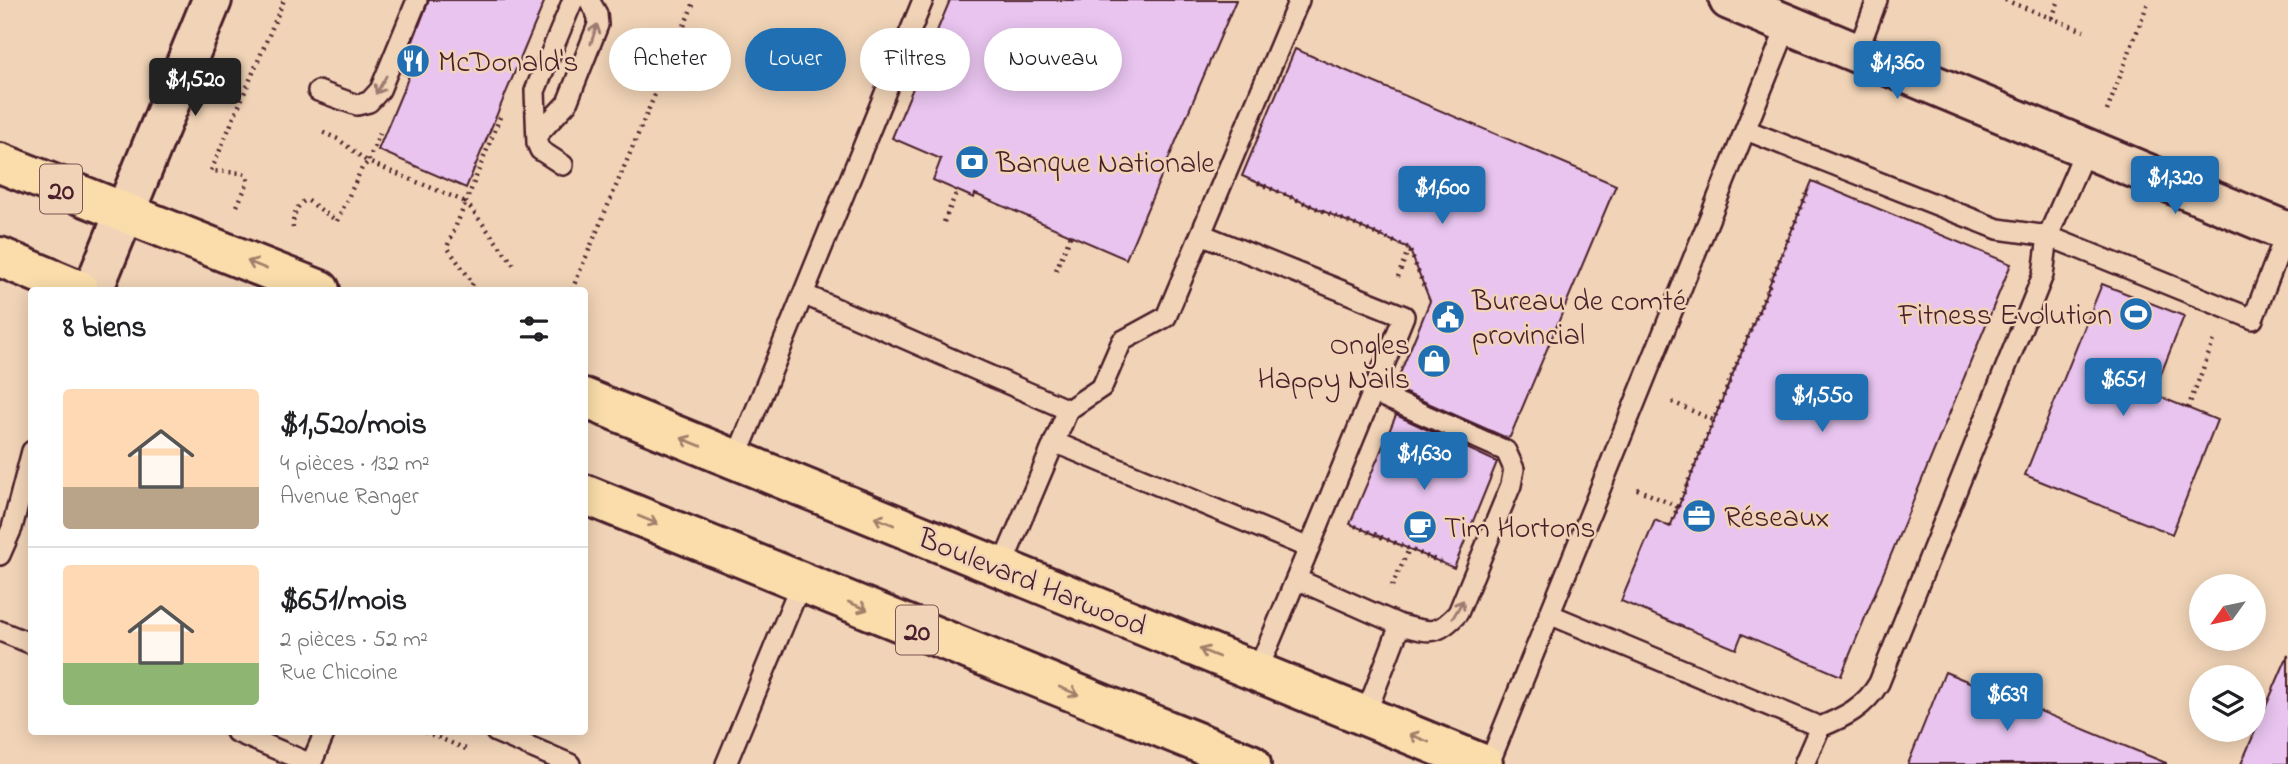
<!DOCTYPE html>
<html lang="fr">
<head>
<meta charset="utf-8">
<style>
	:root { --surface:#fff; --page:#f6f6f6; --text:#202124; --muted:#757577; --line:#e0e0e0; --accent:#1f6fb2 }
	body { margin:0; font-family:"Indie Flower",sans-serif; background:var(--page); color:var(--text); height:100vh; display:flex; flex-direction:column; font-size:26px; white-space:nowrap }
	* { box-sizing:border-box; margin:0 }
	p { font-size:23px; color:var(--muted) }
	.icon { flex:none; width:38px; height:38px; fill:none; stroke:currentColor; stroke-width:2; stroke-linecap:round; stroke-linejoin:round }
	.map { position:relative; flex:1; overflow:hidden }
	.panel { position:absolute; left:28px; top:287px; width:560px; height:448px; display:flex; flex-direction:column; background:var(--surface); border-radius:7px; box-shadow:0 4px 18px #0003 }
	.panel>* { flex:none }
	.hud { position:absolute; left:609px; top:28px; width:665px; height:63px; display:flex; gap:14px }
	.needle { width:46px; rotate:237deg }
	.buttons { position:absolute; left:2189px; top:574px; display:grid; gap:14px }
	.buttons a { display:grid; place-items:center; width:77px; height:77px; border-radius:50%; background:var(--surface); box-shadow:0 4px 18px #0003; font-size:35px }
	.price { position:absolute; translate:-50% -60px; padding:0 16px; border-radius:7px; background:var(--accent); color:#fff; font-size:23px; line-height:46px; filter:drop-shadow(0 2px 4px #0008) }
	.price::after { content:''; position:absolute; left:50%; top:42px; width:21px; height:16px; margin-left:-10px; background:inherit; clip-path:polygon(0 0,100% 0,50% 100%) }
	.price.current { background:#222; color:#fff }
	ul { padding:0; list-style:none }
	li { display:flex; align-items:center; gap:21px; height:175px; padding:0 35px }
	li+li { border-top:2px solid var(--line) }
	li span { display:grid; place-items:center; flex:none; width:196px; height:140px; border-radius:7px; color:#555 }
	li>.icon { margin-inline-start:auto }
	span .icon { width:84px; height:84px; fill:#fffc; stroke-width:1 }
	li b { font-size:30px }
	h2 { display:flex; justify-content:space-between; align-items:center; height:84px; padding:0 35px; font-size:30px }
	.pill { padding:0 24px; border-radius:32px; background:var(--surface); box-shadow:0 4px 18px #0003; font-size:24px; line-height:63px }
	.pill.current { background:var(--accent); color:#fff }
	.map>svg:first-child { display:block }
	.building { fill:#e8c4ef; stroke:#4a1f2b; stroke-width:2 }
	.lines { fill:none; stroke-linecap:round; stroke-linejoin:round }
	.lane-casing { stroke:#4a1f2b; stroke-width:24 }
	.secondary-casing { stroke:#4a1f2b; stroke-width:44 }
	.highway-casing { stroke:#4a1f2b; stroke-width:44 }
	.path { stroke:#4a1f2b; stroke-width:4.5; stroke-dasharray:2 5; stroke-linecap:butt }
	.lane { stroke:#f1d4b7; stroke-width:19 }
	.secondary { stroke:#f1d4b7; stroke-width:38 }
	.highway { stroke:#faddab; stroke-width:38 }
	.oneway { stroke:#9e7a71 }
	.oneway2 { stroke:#a27e6b }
	.labels { text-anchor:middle; stroke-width:5; stroke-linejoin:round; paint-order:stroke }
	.shield { fill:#f1d4b7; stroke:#7c5555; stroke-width:2 }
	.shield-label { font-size:28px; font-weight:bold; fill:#4a1f2b }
	.poi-label { font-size:30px; fill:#4a1f2b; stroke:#f1d4b7; text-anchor:start }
	.street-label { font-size:30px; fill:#4a1f2b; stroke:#f1d4b7 }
</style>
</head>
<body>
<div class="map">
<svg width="2288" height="764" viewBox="0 0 2288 764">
	<rect width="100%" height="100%" fill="#f1d4b7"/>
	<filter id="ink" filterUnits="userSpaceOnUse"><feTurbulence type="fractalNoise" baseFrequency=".0143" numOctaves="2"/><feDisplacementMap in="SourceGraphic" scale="14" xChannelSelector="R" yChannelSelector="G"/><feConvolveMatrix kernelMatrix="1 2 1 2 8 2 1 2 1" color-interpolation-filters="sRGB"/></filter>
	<g filter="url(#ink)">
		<path class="building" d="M429,0H545L466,188L378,150L409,76L401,72Z
			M950,0H1236L1126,259L975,194L974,198L933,180L941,159L892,138Z
			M1295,49L1616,185L1510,437L1507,438L1394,388L1430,301L1409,248L1242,176Z
			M1812,181L2011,264L1841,676L1742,634L1736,649L1621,601L1655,520L1670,527Z
			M2102,284L2184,316L2153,394L2217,420L2172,534L2025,475Z
			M1396,415L1497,462L1454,568L1350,524Z
			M2288,655V764H2241Z
			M1945,672L2166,763V764H1908Z"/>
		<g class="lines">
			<g class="lane-casing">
				<path id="lane" d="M1857,53L1877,0
					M318,91L357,105L369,102L380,90L417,0
					M1746,130L1998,229L2048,236L2043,275L1879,683C1865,707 1845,717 1820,727
					M538,134L567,103L598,25L597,14L589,0
					M2087,146L2048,236L2253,319L2287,231
					M563,165L540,150L537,143L535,91L573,0
					M1201,234L1404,316L1309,548
					M803,294L1068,410L1102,387L1122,341L1166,317L1299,0
					M1373,392L1506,451L1514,469L1511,485L1458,613C1436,637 1429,632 1400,625
					M1054,442L1309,548L1257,672
					M735,461L923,0
					M0,555L12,528L32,451
					M1001,568L1068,410
					M1296,579L1400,625L1365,716
					M1549,614L1820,727L1804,764
					M0,631L32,644
					M236,732L311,764
					M496,732L570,764
					M311,764L325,732
					M726,764L801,583
					M1489,764L1788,24"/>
			</g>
			<g class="secondary-casing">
				<path id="secondary" d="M1729,0L2288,232
					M93,290L212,0"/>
			</g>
			<g class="highway-casing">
				<path id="highway" d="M0,163L320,290
					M0,257L79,290
					M584,398L1483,764
					M584,494L1251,764"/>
			</g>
			<path class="path" d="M2005,0L2084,31
				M2052,18L2059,0
				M2107,111L2149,0
				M500,117L466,202L514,265
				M380,133L368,162L466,202L447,247L473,283L469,290
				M1258,183L1409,248L1425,289
				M237,206L248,182L247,176L243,173L211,171L284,0
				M944,222L957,191
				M293,228C292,218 297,203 307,200L337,221L362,168L368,162L338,139L322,132
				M1056,270L1071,235
				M1398,277L1408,250
				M572,290L695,0
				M1672,402L1713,420
				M2188,408L2214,340
				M1637,489L1678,507
				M1355,526L1443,563
				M1670,526L1808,191
				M1392,586L1409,549
				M425,732L466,749"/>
			<use href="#lane" class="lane"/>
			<use href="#secondary" class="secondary"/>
			<use href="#highway" class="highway"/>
		</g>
		<defs><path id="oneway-shaft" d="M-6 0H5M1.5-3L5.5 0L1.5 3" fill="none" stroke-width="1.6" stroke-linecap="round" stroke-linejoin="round" transform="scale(1.75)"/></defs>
		<g class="oneway">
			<use href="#oneway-shaft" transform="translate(594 34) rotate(-72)"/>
			<use href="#oneway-shaft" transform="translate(381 85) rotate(120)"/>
			<use href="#oneway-shaft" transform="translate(1458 609) rotate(-60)"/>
		</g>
		<g class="oneway2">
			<use href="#oneway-shaft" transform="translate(257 265) rotate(-158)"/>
			<use href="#oneway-shaft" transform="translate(691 442) rotate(-158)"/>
			<use href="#oneway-shaft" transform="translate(648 520) rotate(22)"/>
			<use href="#oneway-shaft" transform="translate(884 521) rotate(-158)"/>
			<use href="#oneway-shaft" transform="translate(858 606) rotate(22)"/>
			<use href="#oneway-shaft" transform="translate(1209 653) rotate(-158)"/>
			<use href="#oneway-shaft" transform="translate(1069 691) rotate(22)"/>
			<use href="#oneway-shaft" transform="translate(1419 738) rotate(-158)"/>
		</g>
	</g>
	<defs>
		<g id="restaurant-disc" transform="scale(1.75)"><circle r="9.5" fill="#1f6fb2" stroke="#f1d4b7"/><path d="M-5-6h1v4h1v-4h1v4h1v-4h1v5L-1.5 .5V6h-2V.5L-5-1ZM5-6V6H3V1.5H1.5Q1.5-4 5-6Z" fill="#fff"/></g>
		<g id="bank-disc" transform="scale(1.75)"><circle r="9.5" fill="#1f6fb2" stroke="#f1d4b7"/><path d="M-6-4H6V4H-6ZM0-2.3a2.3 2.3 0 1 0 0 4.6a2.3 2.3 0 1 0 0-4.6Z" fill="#fff"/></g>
		<g id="stadium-disc" transform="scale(1.75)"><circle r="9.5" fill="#1f6fb2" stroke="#f1d4b7"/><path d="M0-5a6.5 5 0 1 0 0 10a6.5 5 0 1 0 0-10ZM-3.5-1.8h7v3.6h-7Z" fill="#fff"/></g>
		<g id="civic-disc" transform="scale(1.75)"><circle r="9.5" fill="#1f6fb2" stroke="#f1d4b7"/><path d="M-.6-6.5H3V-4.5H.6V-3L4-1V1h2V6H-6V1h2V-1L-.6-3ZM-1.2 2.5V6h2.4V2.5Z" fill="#fff"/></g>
		<g id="shop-disc" transform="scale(1.75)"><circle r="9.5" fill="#1f6fb2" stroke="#f1d4b7"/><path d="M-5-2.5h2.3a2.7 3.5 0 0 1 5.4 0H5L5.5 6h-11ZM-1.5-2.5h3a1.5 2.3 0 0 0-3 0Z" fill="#fff"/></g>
		<g id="office-disc" transform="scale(1.75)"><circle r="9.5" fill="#1f6fb2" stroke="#f1d4b7"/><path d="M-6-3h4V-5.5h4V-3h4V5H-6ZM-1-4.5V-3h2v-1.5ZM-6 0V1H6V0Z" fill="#fff"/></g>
		<g id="cafe-disc" transform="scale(1.75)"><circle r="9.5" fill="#1f6fb2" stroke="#f1d4b7"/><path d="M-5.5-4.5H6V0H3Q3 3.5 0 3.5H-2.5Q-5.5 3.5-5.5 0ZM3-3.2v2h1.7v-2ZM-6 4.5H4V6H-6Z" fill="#fff"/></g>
	</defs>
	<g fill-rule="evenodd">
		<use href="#restaurant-disc" x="413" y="61"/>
		<use href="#bank-disc" x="972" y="162"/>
		<use href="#stadium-disc" x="2136" y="314"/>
		<use href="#civic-disc" x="1448" y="317"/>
		<use href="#shop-disc" x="1434" y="361"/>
		<use href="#office-disc" x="1699" y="516"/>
		<use href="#cafe-disc" x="1420" y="527"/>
	</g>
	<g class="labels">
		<g class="shield">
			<rect x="40" y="164.5" width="42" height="49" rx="5"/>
			<rect x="896" y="605.5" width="42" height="49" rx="5"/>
		</g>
		<g class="shield-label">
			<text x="61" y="199">20</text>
			<text x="917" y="640">20</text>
		</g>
		<g class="poi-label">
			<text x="438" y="71">McDonald's</text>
			<text x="996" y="172">Banque Nationale</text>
			<text x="1472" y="310">Bureau de comté<tspan x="1472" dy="34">provincial</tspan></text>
			<text x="2112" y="324" text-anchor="end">Fitness Evolution</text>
			<text x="1410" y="354" text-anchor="end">Ongles<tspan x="1410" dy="34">Happy Nails</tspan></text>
			<text x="1724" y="526">Réseaux</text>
			<text x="1444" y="537">Tim Hortons</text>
		</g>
		<g class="street-label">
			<text transform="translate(1033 581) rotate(22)" y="10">Boulevard Harwood</text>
		</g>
	</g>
</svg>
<div class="buttons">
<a><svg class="needle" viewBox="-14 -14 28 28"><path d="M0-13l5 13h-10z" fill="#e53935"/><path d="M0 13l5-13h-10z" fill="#757577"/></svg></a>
<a><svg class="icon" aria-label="layers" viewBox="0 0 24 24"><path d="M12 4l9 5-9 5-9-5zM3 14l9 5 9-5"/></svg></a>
</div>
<b class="price" style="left:1897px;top:101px">$1,360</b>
<b class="price current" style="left:195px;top:118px">$1,520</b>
<b class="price" style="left:2175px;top:216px">$1,320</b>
<b class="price" style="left:1442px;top:226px">$1,600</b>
<b class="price" style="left:2123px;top:418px">$651</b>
<b class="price" style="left:1822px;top:434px">$1,550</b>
<b class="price" style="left:1424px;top:492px">$1,630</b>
<b class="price" style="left:2007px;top:733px">$639</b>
<div class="hud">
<a class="pill">Acheter</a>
<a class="pill current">Louer</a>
<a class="pill">Filtres</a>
<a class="pill">Nouveau</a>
</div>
<section class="panel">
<h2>8 biens<svg class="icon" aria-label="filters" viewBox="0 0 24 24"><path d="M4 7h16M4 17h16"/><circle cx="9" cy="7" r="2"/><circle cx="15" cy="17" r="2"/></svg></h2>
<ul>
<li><span style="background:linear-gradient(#ffd9b3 70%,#b9a48a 0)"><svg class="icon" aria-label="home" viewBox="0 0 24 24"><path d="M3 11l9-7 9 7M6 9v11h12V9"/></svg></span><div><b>$1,520/mois</b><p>4 pièces · 132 m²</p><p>Avenue Ranger</p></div></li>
<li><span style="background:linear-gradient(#ffd9b3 70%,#8fb573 0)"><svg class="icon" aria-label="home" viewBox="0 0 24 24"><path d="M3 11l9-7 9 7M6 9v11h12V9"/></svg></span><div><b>$651/mois</b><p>2 pièces · 52 m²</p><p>Rue Chicoine</p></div></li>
</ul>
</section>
</div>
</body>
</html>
